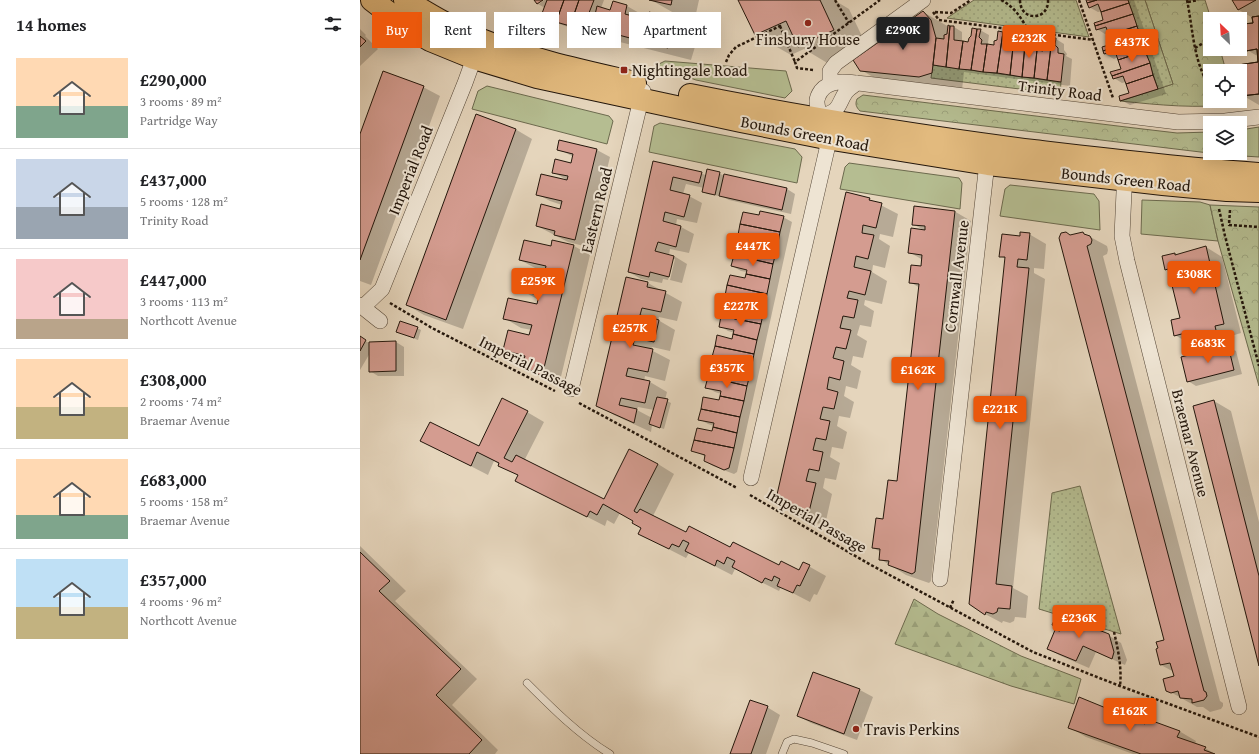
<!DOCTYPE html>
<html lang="en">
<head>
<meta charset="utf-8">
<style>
	:root { --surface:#fff; --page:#f2f2f2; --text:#202124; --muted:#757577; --line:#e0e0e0; --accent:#ea580c }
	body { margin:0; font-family:"Gentium Book Plus",serif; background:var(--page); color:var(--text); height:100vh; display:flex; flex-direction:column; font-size:15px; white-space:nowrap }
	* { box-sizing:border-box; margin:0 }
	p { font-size:13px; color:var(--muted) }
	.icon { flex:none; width:22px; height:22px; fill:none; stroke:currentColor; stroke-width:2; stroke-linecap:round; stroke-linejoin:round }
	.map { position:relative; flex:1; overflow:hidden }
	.panel { display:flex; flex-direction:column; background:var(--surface); width:360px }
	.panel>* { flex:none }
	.top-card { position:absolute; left:12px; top:12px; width:380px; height:36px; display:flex; gap:8px }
	.needle { width:26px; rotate:335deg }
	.controls { position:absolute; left:843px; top:12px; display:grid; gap:8px }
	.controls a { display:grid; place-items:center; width:44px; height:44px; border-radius:0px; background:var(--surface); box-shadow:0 4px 16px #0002; font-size:20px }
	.price { position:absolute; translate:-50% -34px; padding:0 9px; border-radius:4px; background:var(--accent); color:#fff; font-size:13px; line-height:26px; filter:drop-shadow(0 1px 2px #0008) }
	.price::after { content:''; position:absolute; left:50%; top:24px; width:12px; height:9px; margin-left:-6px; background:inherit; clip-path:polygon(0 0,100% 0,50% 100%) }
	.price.active { background:#222; color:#fff }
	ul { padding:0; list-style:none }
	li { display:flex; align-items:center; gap:12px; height:100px; padding:0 16px }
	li+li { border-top:1px solid var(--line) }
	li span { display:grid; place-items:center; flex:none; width:112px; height:80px; border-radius:0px; color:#555 }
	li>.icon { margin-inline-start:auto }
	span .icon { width:48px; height:48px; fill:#fffc; stroke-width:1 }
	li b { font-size:17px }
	h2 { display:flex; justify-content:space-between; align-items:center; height:48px; padding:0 16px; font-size:17px }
	.chip { padding:0 14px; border-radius:0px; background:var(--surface); box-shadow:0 4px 16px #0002; font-size:14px; line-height:36px }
	.chip.active { background:var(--accent); color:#fff }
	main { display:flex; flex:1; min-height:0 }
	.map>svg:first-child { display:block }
	.grass { fill:#b5bd91; stroke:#6c6a4e }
	.forest { fill:url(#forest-firs); stroke:#6c6a4e }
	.park { fill:url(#park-crowns); stroke:#6c6a4e }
	.garden { fill:url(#garden-dots); stroke:#6c6a4e }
	.shadow { fill:#0003; fill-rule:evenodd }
	.building { fill:#d49c90; stroke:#23160b }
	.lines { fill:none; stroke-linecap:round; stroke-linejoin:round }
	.service-casing { stroke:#544637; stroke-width:8 }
	.minor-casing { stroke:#544637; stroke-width:16 }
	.primary-casing { stroke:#23160b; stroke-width:24 }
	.path { stroke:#23160b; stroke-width:2.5; stroke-dasharray:3 2; stroke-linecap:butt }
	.service { stroke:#eee4d3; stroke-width:7 }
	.minor { stroke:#eee4d3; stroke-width:15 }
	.primary { stroke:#e2ba7e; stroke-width:22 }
	.poi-dot { fill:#8f2418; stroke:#eee4d3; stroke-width:1.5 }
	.labels { text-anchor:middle; stroke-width:4; stroke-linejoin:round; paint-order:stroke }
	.poi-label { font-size:16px; fill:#23160b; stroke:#eee4d3; text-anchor:start }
	.street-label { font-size:16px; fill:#23160b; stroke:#eee4d3 }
</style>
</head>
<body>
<main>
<section class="panel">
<h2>14 homes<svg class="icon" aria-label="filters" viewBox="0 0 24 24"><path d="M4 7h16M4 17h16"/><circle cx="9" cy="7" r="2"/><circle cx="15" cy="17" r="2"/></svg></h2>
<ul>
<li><span style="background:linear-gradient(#ffd9b3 60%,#7fa58c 0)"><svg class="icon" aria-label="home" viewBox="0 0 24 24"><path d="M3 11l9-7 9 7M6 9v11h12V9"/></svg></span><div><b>£290,000</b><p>3 rooms · 89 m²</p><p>Partridge Way</p></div></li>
<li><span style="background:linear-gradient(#c9d6e8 60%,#9aa5b1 0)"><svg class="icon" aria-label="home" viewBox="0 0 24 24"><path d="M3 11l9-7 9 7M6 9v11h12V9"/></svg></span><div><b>£437,000</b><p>5 rooms · 128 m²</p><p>Trinity Road</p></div></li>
<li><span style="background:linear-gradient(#f6c9c9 75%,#b9a48a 0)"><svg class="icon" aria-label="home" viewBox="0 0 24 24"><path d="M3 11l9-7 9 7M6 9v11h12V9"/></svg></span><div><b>£447,000</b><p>3 rooms · 113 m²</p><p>Northcott Avenue</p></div></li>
<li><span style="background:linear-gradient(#ffd9b3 60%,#c2b280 0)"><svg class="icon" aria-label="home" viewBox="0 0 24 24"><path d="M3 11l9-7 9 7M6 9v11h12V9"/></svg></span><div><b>£308,000</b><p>2 rooms · 74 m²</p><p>Braemar Avenue</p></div></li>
<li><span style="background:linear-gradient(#ffd9b3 70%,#7fa58c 0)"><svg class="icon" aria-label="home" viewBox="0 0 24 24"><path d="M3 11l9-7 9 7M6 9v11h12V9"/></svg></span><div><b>£683,000</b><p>5 rooms · 158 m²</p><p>Braemar Avenue</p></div></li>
<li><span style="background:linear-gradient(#bfe0f5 60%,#c2b280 0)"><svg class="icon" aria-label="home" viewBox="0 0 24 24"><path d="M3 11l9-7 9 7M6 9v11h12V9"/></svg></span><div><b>£357,000</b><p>4 rooms · 96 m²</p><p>Northcott Avenue</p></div></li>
</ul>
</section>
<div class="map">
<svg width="899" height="754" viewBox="0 0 899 754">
	<defs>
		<pattern id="forest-firs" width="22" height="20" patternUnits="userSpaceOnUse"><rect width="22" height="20" fill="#b5bd91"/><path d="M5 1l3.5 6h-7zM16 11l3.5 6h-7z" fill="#9ba27c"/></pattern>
		<pattern id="park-crowns" width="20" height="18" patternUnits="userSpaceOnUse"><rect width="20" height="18" fill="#b5bd91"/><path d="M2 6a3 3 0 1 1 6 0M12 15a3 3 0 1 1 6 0" fill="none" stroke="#9ba27c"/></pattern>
		<pattern id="garden-dots" width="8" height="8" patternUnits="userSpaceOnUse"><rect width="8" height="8" fill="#b5bd91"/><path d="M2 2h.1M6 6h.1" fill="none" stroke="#9ba27c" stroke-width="1.8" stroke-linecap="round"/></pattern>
	</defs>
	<rect width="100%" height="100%" fill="#e5d5bc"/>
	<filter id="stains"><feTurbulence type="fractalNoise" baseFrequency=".005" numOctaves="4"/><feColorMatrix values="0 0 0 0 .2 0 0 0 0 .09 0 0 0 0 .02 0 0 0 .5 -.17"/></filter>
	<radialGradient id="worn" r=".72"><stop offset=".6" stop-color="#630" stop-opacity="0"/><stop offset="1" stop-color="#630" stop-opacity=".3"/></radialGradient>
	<path class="grass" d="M305,61L426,71L432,91L425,98L336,80L299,67V64Z
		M127,86L249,116L253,121L247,144L112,109L118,91Z
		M300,123L435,149L442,157L437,183L289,152L294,126Z
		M899,127V157L868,155V153H880V130Z
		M489,163L599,178L602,183L600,209L480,189L485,167Z
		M650,185L734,194L739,201L740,230L640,216L645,189Z
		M782,200L840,202L850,205L858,241L781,234Z"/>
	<path class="forest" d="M554,599L578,614L661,656L721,679L714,704L651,686L535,644Z"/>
	<path class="park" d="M785,0H845L851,19L850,49H860L866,71H850V101H875L876,104C838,109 799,105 760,101L813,84Z
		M503,95L766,127L817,133L850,132V153H857V154L500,111C496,107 495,104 497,99Z
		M850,205L899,207V386L858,241Z"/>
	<path class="garden" d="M614,0H716L729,37L587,18Z
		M768,0H785L813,84L798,89Z
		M573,65L701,82L700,94L571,78Z
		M720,486L761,634L679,609L692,493Z"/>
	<path class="shadow" d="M176,0H181L178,2L179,4L184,0H244L241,8L251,11L253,3L267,6L288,18L303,17L327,30L326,34L337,40L331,60L256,41L234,28L231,35L191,21L182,16L185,8L178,4Z
		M291,0H339L335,18L314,13Z
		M379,0H474L489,9L509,51L563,12L589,27H594L602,32V42L609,43L620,30L629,35L628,43L630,46H635L647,33L656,38L655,47L657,49H659L670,36L679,41L678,49L681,52H684L696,39L704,44V50L707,54L706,56L712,59L710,86L604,72L602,90L532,88L501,70L505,52L474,67L444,49L431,55L396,35Z
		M727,0H774L806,94L770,105L761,100L770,94L766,82L762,83L754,78L762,69L758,57L754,59L745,54L743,48L753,44L750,33L745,34L737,29L745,20L742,11L738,12L729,7Z
		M874,0H899V61V57L887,50L894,24L893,18L879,10Z
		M0,29L6,35L5,36L18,49L0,66Z
		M899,63V105L882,95L879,71Z
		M63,87L80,96L11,285L0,281V137Z
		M155,129L172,139L103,329L64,315L47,305Z
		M200,141L237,150L250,157L228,247L208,242L177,226L201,210L202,205L190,201L177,194L207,180L193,172L212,164L214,157L198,149Z
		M294,162L341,173L347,176L359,173L364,176L427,189L435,194L431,214L369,200L359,195V196L347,194L343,191L344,188L326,184L323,194L329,196L342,203L337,223L317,219L316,225L321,227L334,234L329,253L310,249L309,255L314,256L327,264L322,283L310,280L315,259H313L308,280L303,279L302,283L281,279L269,272Z
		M509,199L538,214L533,237L520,234L519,239L530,246L525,268L513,265L512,272L527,281L522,304L505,300L504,305L514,311L511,327L500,325L497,335L507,341L503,358L493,356L491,365L501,371L497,389L486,386L484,396L494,402L490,418L479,416L477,426L487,432L483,449L472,447L470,457L480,463L476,480L465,478L463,488L472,494L465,525L456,523L417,499Z
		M594,211L611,221L571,581L569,583L546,575L520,559L521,552L513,548L538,482L560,288L550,282L562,267L563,260L549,252L565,231L553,224Z
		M399,216L423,217L432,222L377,472L374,474L353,466L345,461L346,457L333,450L353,432L354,426L348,424L339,419L359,401L361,394L355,392L347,388L367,370L368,363L362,361L353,357L373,340L375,333L368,331L360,326L379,309L381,302L375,301L366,296L386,279L387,272L381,271L372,266L392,248L394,240L388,239L379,234Z
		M706,233L711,236L723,233L747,246L748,250L747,254L743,256L860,701L863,703V706L861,709L850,712L843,707H837L807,690L815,677L814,672L801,665L805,640Z
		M669,234L686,244L684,269L674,268V273L685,279L653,588L668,596L666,618L655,617L654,621L650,623L643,621L642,623L625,614L646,259L640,256L660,237Z
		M214,246L230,255L199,385L163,366L165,360L144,350L170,336L172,330L161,328L144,318L177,306L179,300L161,290L185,276L186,271L177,269L160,260L191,247Z
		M846,247L862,257L881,333L871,336L874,350L876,351L882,374L836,386L828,381L849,351L837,344L832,345L815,335L821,319L810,272L806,269L815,254L817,256Z
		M288,283L322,302L317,321L299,317L298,320L315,330L310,351L292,347L291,350L310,360L305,381L285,376L284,381L290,382L307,392L305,400L311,403L304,429L292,425L291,432L254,415L238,405ZM278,407L294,410L292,418L277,410Z
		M57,328L61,330L58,340L37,332Z
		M0,338L9,343L36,342L44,347V376H18L10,371V353L0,370Z
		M854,401L871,411L899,522V662Z
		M167,412L184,422L164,461L244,500L298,464L314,474L293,516L326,533L420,566L440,571L443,563L466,576L457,595L454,594L450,602L421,587L419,591L375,569L372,575L329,553L326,558L279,534L282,528L275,521L260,513L254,524L247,520L245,526L157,481L159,476L134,461L128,475L62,441L119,447Z
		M0,546L46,591L35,601L117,679L92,705L138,750L135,754H0Z
		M693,625L748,635L761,643L767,660L765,665L736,652L729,668L701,656L688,649L702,630Z
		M454,673L500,690L513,697L497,740L451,723L438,716Z
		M407,707L420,715L406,754H371Z
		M785,725L819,731L836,741L835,744L845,748L855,754H773L726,737L709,727Z"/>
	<path class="building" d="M174,0H183L177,4Z
		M187,0H204L196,22L181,16Z
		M204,0H219L210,26L196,22Z
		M219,0H234L222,31L210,26Z
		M289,0H312L311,5Z
		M378,0H460L474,30L438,47L426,21L395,35Z
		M726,0H737L727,3Z
		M737,0H768L769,3L741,12L738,4L729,8L727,3Z
		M872,0H896L878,10Z
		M253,1L267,5L265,14L287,20L289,12L304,16L302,23L313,26L308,48L232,28L237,6L250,10Z
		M769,3L773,14L735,26L734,23L743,20L741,12Z
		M563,11L571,20L576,38L572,73L559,77L500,71L493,60Z
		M773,14L777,26L749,35L746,27L736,30L735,26Z
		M899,16V94L881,96L880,71H878V65L898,62L897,49L886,51L883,24L893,23L892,17Z
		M899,16V94L881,96L880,71H878V65L898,62L897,49L886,51L883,24L893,23L892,17Z
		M588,25L590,26L586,67L573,65L576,38L584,39V35L587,34Z
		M590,26H594V40L603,41L599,69L586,67Z
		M777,26L781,38L743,51L742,47L752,44L749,35Z
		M612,28L617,29L611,70L599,69L603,41L608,42L609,38L611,36Z
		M617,29H621L619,37L622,40L621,44H627L623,72L611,70Z
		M638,31L643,32L637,73L623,72L627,44L634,45V41L637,40Z
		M643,32H648L647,41L649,43L648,47H653L650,75L637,73Z
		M662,34H666L662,77L650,75L653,47L658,48L659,45L661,43Z
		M666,34L671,35L670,43L672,46V50H677L674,78L662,77Z
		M0,36L6,41L0,47Z
		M687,37L692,38L687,80L674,78L677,50L683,51L684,47L686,44Z
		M692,38H696L695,45L698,48V53L704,54L701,82L687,80Z
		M781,38L785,51L758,60L755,51L744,54L743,51Z
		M785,51L790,63L752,76L750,72L761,69L758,60Z
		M790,63L793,75L766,84L763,76L753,79L752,76Z
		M23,71L64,86L0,260V134Z
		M793,75L798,89L760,101L759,96L769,93L766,84Z
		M116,114L156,129L86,320L46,305Z
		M199,140L237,149L215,240L194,235L195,231L176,226L181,204L200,209L202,201L176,195L181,174L207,180L208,176L192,173L195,159L211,163L213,154L197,150Z
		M293,161L342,172L339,183L313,177L310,190L330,195L324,217L305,212L303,221L321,226L316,247L298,242L295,251L314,256L309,277L290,272L289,277L268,272Z
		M347,169L360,172L355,195L342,192Z
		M364,174L427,188L422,210L359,196Z
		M486,192L510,198L509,200L522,203L516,228L503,225L502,233L514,235L508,259L496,256L494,267L511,271L505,295L489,291L487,298L498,300L494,318L483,316L480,328L491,330L486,349L476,347L473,358L484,361L480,380L469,377L467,389L478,392L474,409L463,407L460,419L470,421L466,440L456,438L453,450L463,452L459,471L449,469L446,481L456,483L448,516L439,514L416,499Z
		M554,206L595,211L555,572L552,574L528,565L529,561L519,560L520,549L512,548L516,518L523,519L528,480L537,481L559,284L549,283L551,265L561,266L562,255L548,253L551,228L565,230V226L552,225Z
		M400,211L424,216L420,232L380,224L383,212L399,215Z
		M380,224L420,232L417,248L392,242L393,238L378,235Z
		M660,232L670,233L667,260L658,259L657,267L669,268L636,584L652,586L650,609L638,608L637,612L633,614L626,612L625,615L609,604L645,257H639L642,234L660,236Z
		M706,232L710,235L723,232L724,234L730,236L732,240L731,244L727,246L844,691L846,692L847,696L844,700L832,703V699L820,698L818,691L811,693L806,691L803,679L814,676L810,663L800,665L796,649L798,648L796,642L804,640L699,238L701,233Z
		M164,240L191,246L192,240L214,245L182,376L162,366L165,356L143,350L148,330L169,335L172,325L143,319L148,298L177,304L179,295L160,291L165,270L184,275L186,266L159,260Z
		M392,242L417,248L413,264L374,255L376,243L392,247Z
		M846,246L864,324L855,326L858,339L836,344L833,331L814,336L811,320L820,318L808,269L805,270L802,256L815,253V255Z
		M374,255L413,264L410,279L386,274L387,270L371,266Z
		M386,274L410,279L407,294L367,285L370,275L385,278Z
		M266,277L288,282L287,287L306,291L301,312L282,308L280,315L299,320L294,342L275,338L273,345L293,349L288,372L268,368L266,376L290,381L285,403L261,398L259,405L277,409L274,423L236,406Z
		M367,285L407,294L404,309L379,304L380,299L365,296Z
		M379,304L404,309L401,324L361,316L363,305L378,308Z
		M361,316L401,324L397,340L373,334L374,330L359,327Z
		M40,321L58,327L54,338L36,332Z
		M373,334L397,340L394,354L355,346L357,335L372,339Z
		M0,336L6,340L0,351Z
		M36,341V371L9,372V342Z
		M868,345L874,370L827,382L821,357Z
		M355,346L394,354L391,370L367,365L368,360L352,357Z
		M350,365L366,369L367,365L391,370L387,386L348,377Z
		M348,377L387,386L384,401L360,396L361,391L345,388Z
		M360,396L384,401L380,417L341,409L343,397L359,400Z
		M297,397L308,399L300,428L289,424Z
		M142,398L168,411L144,458L152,462L156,455L244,499L269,449L298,464L274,511L277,513L280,509L326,532L329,526L370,547L373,542L419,565L421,561L439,570L443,562L450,565L440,586L437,585L433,593L417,586L420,579L414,576L412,581L405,578L402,583L372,567L375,561L367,557L364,564L357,560L355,566L325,551L329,543L323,540L319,547L312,544L309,549L278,534L281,528L272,523L273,521L243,504L237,515L230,511L227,517L155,481L158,475L138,466L139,463L117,452L111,466L60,441L70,422L119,446Z
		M854,400L899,576V666L833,406Z
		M341,409L380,417L377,433L353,427L354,423L338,420Z
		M353,427L377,433L374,448L334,440L337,428L352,431Z
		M334,440L374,448L369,468L364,470L344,461L345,455L331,451Z
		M0,552L30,581L19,591L101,669L76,695L122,740L109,754H0Z
		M697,614L749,634L754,652L752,659L723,646L716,661L687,649L695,630L700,631L702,628L692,625Z
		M453,672L500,689L484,734L437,716Z
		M719,697L785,724L787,719L820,731L817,737L846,747L844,750L855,754H781L708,728Z
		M390,700L408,706L391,754H370Z"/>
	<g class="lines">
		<g class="service-casing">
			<path id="service" d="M167,683C193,709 219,735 250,754
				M422,754L427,742L434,739L452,743L484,754"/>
		</g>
		<g class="minor-casing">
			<path id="minor" d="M470,83V71L476,63L563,0
				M497,83C493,86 489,88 486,92C478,103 481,111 464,115L459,112C456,103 456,98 461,91C472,77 492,83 506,84L818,122L865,121L899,117
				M765,170L762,236L767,261L879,707
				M0,305L20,321
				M3,307L22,289L105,83L117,50
				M211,389L283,91
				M391,478L467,149L465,130
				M580,579L628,154"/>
		</g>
		<g class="primary-casing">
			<path id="primary" d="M12,0L46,26L70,40L114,58L177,77L381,121L466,138L628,164L803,184L867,190L899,191
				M45,0C68,14 96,31 121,40C171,60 223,71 275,83
				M330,95C444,118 558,136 673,151C749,160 823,169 899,174"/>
		</g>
		<path class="path" d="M475,0L489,23
			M641,0C655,7 662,19 669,32
			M660,0C660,22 689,21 688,0
			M719,0L753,98
			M827,0C833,29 833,61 850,87
			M828,2L838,0
			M573,12L579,20L734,40
			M575,12L591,13L611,0
			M880,19L884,16
			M420,26L435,62
			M835,48L850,39
			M366,62L369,55L376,47L420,26L419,24
			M453,70L437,68L435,62L520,0
			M859,209L865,236L899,366
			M870,210L869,225L899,227
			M30,303L72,328L195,391
			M219,403L377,488
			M390,495L511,565L673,652L760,686L899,737
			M590,608L594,599
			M754,632C758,649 762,668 760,686"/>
		<use href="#service" class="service"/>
		<use href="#minor" class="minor"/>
		<use href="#primary" class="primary"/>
	</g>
	<g class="poi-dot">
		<circle cx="448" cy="23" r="4"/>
		<rect x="260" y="66" width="8" height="8" rx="2"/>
		<circle cx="496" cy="729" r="4"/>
	</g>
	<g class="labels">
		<g class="poi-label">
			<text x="448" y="45" text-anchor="middle">Finsbury House</text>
			<text x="272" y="76">Nightingale Road</text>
			<text x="504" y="735">Travis Perkins</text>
		</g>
		<g class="street-label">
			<text transform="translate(700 90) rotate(7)" y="6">Trinity Road</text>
			<text transform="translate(445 133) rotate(11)" y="6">Bounds Green Road</text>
			<text transform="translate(50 170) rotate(-68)" y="6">Imperial Road</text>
			<text transform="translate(766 179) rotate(6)" y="6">Bounds Green Road</text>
			<text transform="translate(236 210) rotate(-76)" y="6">Eastern Road</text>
			<text transform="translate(596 276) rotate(-83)" y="6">Cornwall Avenue</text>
			<text transform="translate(171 365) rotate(27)" y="6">Imperial Passage</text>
			<text transform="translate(831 443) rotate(76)" y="6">Braemar Avenue</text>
			<text transform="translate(457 520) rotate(30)" y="6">Imperial Passage</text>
		</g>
	</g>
	<rect width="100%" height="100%" filter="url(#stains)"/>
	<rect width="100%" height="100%" fill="url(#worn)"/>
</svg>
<div class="controls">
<a><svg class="needle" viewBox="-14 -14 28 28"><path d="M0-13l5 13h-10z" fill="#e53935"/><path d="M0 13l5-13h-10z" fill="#757577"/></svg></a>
<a><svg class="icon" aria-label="locate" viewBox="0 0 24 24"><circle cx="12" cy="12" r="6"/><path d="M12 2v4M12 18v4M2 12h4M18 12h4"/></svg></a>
<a><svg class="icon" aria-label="layers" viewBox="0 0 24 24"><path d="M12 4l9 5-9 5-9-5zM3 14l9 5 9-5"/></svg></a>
</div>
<b class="price active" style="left:543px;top:51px">£290K</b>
<b class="price" style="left:669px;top:59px">£232K</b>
<b class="price" style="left:772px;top:63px">£437K</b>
<b class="price" style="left:393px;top:267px">£447K</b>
<b class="price" style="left:834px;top:295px">£308K</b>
<b class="price" style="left:178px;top:302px">£259K</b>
<b class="price" style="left:381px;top:327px">£227K</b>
<b class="price" style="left:270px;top:349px">£257K</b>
<b class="price" style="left:848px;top:364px">£683K</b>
<b class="price" style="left:367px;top:389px">£357K</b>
<b class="price" style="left:558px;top:391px">£162K</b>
<b class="price" style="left:640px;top:430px">£221K</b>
<b class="price" style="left:719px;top:639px">£236K</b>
<b class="price" style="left:770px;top:732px">£162K</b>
<div class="top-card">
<a class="chip active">Buy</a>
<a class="chip">Rent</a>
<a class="chip">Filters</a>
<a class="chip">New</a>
<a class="chip">Apartment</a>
</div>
</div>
</main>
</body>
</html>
